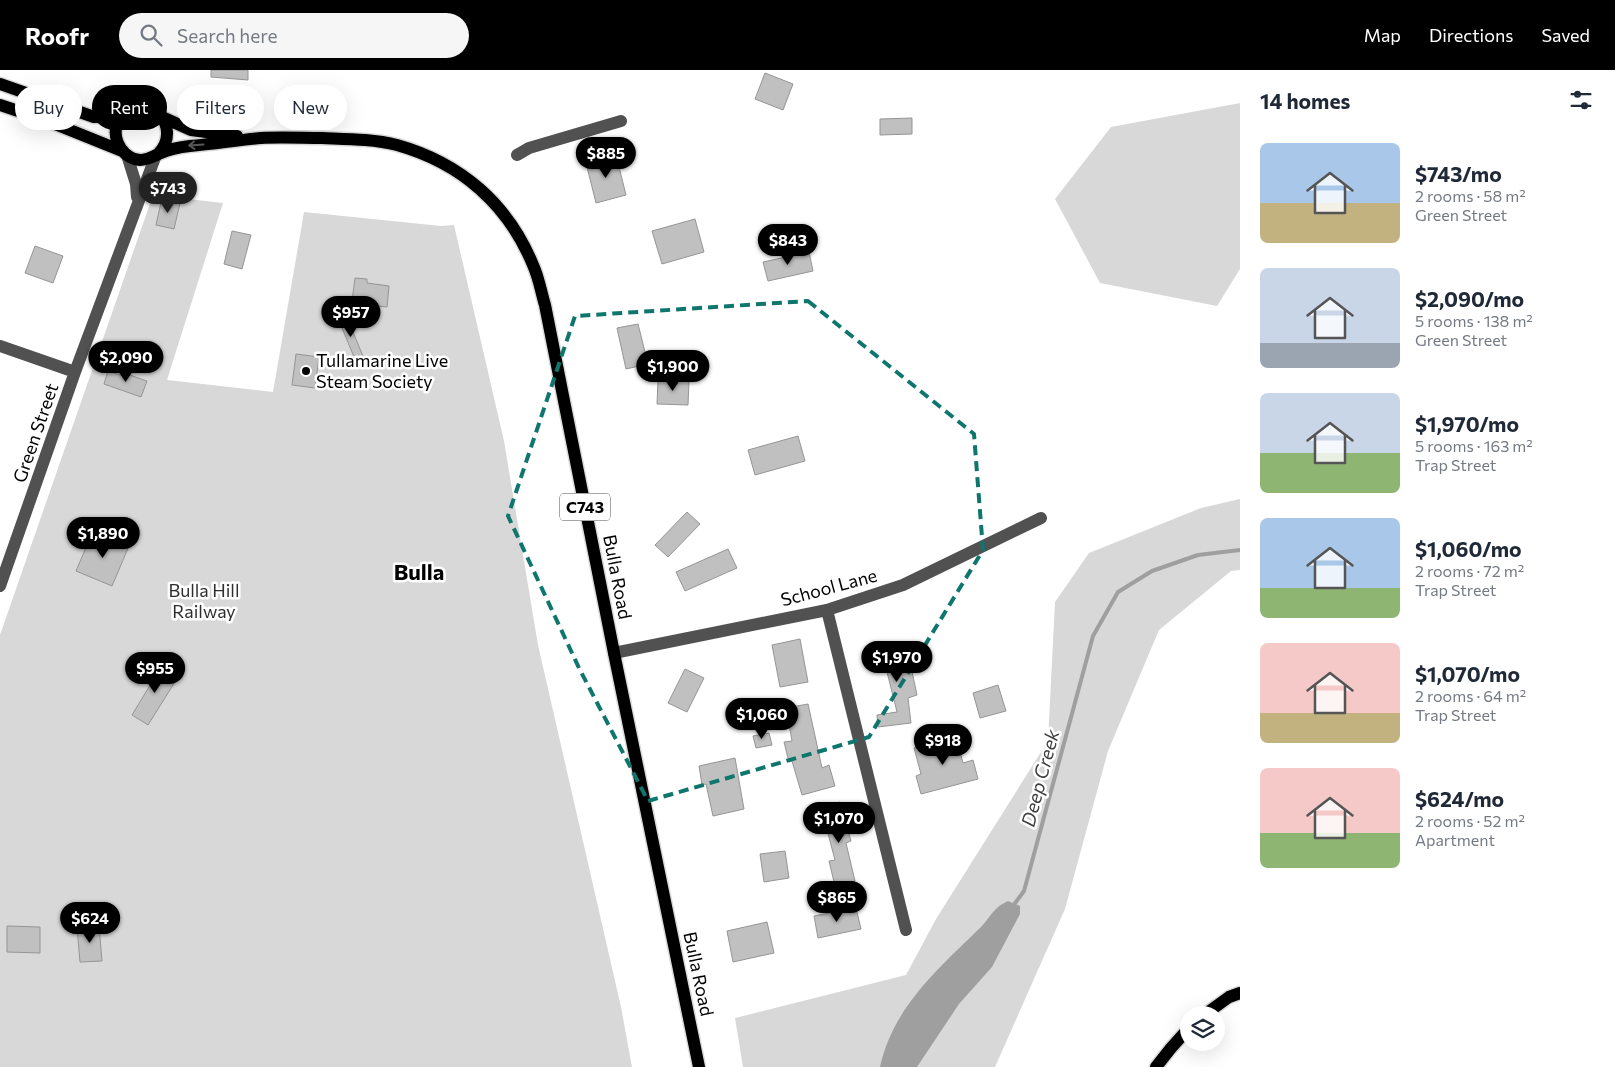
<!DOCTYPE html>
<html lang="en">
<head>
<meta charset="utf-8">
<style>
	:root { --surface:#fff; --page:#f6f6f7; --text:#1f2937; --muted:#747a83; --accent:#000 }
	body { margin:0; font-family:Commissioner,sans-serif; background:var(--page); color:var(--text); height:100vh; display:flex; flex-direction:column; font-size:19px; white-space:nowrap }
	* { box-sizing:border-box; margin:0 }
	p { font-size:16px; color:var(--muted) }
	.icon { flex:none; width:28px; height:28px; fill:none; stroke:currentColor; stroke-width:2; stroke-linecap:round; stroke-linejoin:round }
	.map { position:relative; flex:1; overflow:hidden }
	.details { display:flex; flex-direction:column; background:var(--surface); width:375px }
	.details>* { flex:none }
	.top-card { position:absolute; left:15px; top:15px; width:475px; height:45px; display:flex; gap:10px }
	.fabs { position:absolute; left:1180px; top:936px; display:grid; gap:10px }
	.fabs a { display:grid; place-items:center; width:45px; height:45px; border-radius:50%; background:var(--surface); box-shadow:0 5px 20px #0002; font-size:25px }
	.price { position:absolute; translate:-50% -42px; padding:0 11px; border-radius:18px; background:var(--accent); color:#fff; font-size:16px; line-height:32px; filter:drop-shadow(0 1px 2px #0008) }
	.price::after { content:''; position:absolute; left:50%; top:30px; width:15px; height:11px; margin-left:-8px; background:inherit; clip-path:polygon(0 0,100% 0,50% 100%) }
	.price.on { background:#222; color:#fff }
	ul { padding:0; list-style:none }
	li { display:flex; align-items:center; gap:15px; height:125px; padding:0 20px }
	li span { display:grid; place-items:center; flex:none; width:140px; height:100px; border-radius:8px; color:#555 }
	li>.icon { margin-inline-start:auto }
	span .icon { width:60px; height:60px; fill:#fffc; stroke-width:1 }
	li b { font-size:21px }
	h2 { display:flex; justify-content:space-between; align-items:center; height:60px; padding:0 20px; font-size:21px }
	.chip { padding:0 18px; border-radius:22px; background:var(--surface); box-shadow:0 5px 20px #0002; font-size:18px; line-height:45px }
	.chip.on { background:var(--accent); color:#fff }
	header { display:flex; align-items:center; gap:30px; box-sizing:border-box; height:70px; padding:0 25px; background:var(--accent); color:#fff }
	header strong { font-size:24px }
	nav { display:flex; gap:28px; margin-inline-start:auto; font-size:18px }
	.search { width:350px; height:45px; background:var(--page); display:flex; align-items:center; gap:12px; box-sizing:border-box; padding:0 18px; border-radius:28px; color:var(--muted); font-size:19px }
	main { display:flex; flex:1; min-height:0 }
	.map>svg:first-child { display:block }
	.green { fill:#d8d8d8 }
	.water { fill:#9f9f9f }
	.lines { fill:none; stroke-linecap:round; stroke-linejoin:round }
	.stream { stroke:#9f9f9f; stroke-width:4 }
	.building { fill:#c0c0c0; stroke:#959595 }
	.major-casing { stroke:#dbdbdb; stroke-width:15 }
	.minor { stroke:#515151; stroke-width:12 }
	.major { stroke:#000; stroke-width:12 }
	.oneway { stroke:#595959 }
	.marked { fill:none; stroke:#0f766e; stroke-width:4; stroke-dasharray:10 6; stroke-linejoin:round }
	.poi-dot { fill:#000; stroke:#fff; stroke-width:2 }
	.labels { text-anchor:middle; stroke-width:5; stroke-linejoin:round; paint-order:stroke }
	.shield { fill:#fff; stroke:#4c4c4c; stroke-width:1 }
	.shield-label { font-size:16px; font-weight:bold; fill:#000 }
	.poi-label { font-size:18px; fill:#000; stroke:#fff; text-anchor:start }
	.street-label { font-size:18px; fill:#000; stroke:#fff }
	.park-label { font-size:18px; fill:#2f2f2f; stroke:#fff }
	.water-label { font-size:19px; font-style:italic; fill:#404040; stroke:#fff }
	.district-label { font-size:22px; font-weight:bold; fill:#000; stroke:#fff }
</style>
</head>
<body>
<header>
<strong>Roofr</strong>
<div class="search"><svg class="icon" aria-label="search" viewBox="0 0 24 24"><circle cx="10" cy="10" r="6"/><path d="M15 15l6 6"/></svg>Search here</div>
<nav><a>Map</a><a>Directions</a><a>Saved</a></nav>
</header>
<main>
<div class="map">
<svg width="1240" height="997" viewBox="0 0 1240 997">
	<rect width="100%" height="100%" fill="#fff"/>
	<path class="green" d="M1240,33V199L1217,236L1100,213L1055,129L1111,57Z
		M153,125L223,133L167,310L273,322L304,142L441,156L454,155L504,371L538,575L621,937L632,997H0V565Z
		M1240,429V500L1231,501L1159,560L1108,681L1065,839L995,997H743L735,948L906,905L936,849L1048,671L1055,532L1089,483L1201,438Z"/>
	<path class="water" d="M1008,831L1020,836V844L992,897L959,934L917,997H880C893,937 939,898 981,857C991,846 994,837 1008,831Z"/>
	<g class="lines">
		<path class="stream" d="M1013,836L1024,821L1093,566L1118,522L1152,501L1198,485L1240,480"/>
	</g>
	<path class="building" d="M211,0H248V10L211,7Z
		M765,3L793,14L783,40L755,29Z
		M912,48V64L880,65V49Z
		M616,85L626,125L596,133L586,93Z
		M162,128L180,133L174,159L156,155Z
		M695,149L704,182L662,194L652,161Z
		M232,161L251,165L242,199L224,194Z
		M35,176L63,186L53,213L25,203Z
		M809,182L813,201L768,211L763,192Z
		M355,208L367,209V213L389,216L387,237L366,235V241L351,239Z
		M345,243L365,291L357,294L337,246Z
		M638,254L648,294L626,299L617,258Z
		M296,284L319,287L315,318L292,315Z
		M108,301L123,306L124,303L147,311L141,327L104,314Z
		M658,310L689,311L688,335L657,334Z
		M798,366L805,391L755,405L748,380Z
		M687,442L700,454L668,487L655,475Z
		M93,461L129,476L112,516L76,501Z
		M728,479L737,498L685,521L676,502Z
		M800,569L808,612L780,617L772,575Z
		M906,573L917,625L908,628L911,653L878,657L877,645L897,642L886,598L879,599L875,579Z
		M157,594L178,607L148,655L132,645L152,612L148,609Z
		M685,599L704,608L687,642L668,633Z
		M998,615L1006,641L980,648L973,623Z
		M808,634L822,698L829,695L835,716L802,725L792,691L789,692L784,672L792,671L786,638Z
		M769,663L772,675L756,678L753,666Z
		M956,666L963,693L973,690L978,709L921,724L916,706L921,704L914,678Z
		M735,688L744,739L713,746L706,714L702,715L699,696Z
		M840,732L851,771L846,773L855,811L835,816L829,791L835,790L821,737Z
		M785,781L789,808L764,812L760,784Z
		M856,838L861,859L818,868L814,846Z
		M767,852L774,883L733,892L727,861Z
		M7,856L40,857V883L7,882Z
		M99,856L102,891L80,892L77,857Z"/>
	<g class="lines">
		<g class="major-casing">
			<path id="major" d="M0,14L94,47L114,46L126,41
				M0,35L45,50L122,81
				M162,47L191,60L237,66
				M159,83C183,56 148,21 124,44C107,59 118,88 140,90C148,90 154,86 161,83C170,79 180,77 190,76C214,74 238,70 261,68C281,67 302,68 322,68C347,69 373,69 397,75C461,93 508,134 533,195C539,208 541,222 545,235L614,583L699,997
				M1204,945L1229,927L1240,923
				M1156,997L1171,978L1189,958"/>
		</g>
		<path class="minor" d="M127,85L136,114L137,127
			M517,85L529,78L621,51
			M0,276L75,302
			M0,516L75,302L156,85
			M827,540L906,860
			M614,583L827,540L903,515L1041,448"/>
		<use href="#major" class="major"/>
	</g>
	<defs><path id="oneway-shaft" d="M-6 0H5M1.5-3L5.5 0L1.5 3" fill="none" stroke-width="1.6" stroke-linecap="round" stroke-linejoin="round" transform="scale(1.25)"/></defs>
	<use class="oneway" href="#oneway-shaft" transform="translate(196 75) rotate(176)"/>
	<path class="marked" d="M808,231L974,364L983,480L869,667L648,731L579,598L508,446L575,246Z"/>
	<circle class="poi-dot" cx="306" cy="301" r="5"/>
	<g class="labels">
		<rect class="shield" x="560" y="423.5" width="50" height="27" rx="4"/>
		<g class="shield-label">
			<text x="585" y="443">C743</text>
		</g>
		<g class="poi-label">
			<text x="316" y="297">Tullamarine Live<tspan x="316" dy="21">Steam Society</tspan></text>
		</g>
		<g class="street-label">
			<text transform="translate(36 363) rotate(-71)" y="6">Green Street</text>
			<text transform="translate(617 507) rotate(79)" y="6">Bulla Road</text>
			<text transform="translate(829 518) rotate(-15)" y="6">School Lane</text>
			<text transform="translate(698 904) rotate(78)" y="6">Bulla Road</text>
		</g>
		<g class="park-label">
			<text x="204" y="527">Bulla Hill<tspan x="204" dy="21">Railway</tspan></text>
		</g>
		<g class="water-label">
			<text transform="translate(1040 708) rotate(-75)" y="7">Deep Creek</text>
		</g>
		<g class="district-label">
			<text x="419" y="510">Bulla</text>
		</g>
	</g>
</svg>
<div class="fabs">
<a><svg class="icon" aria-label="layers" viewBox="0 0 24 24"><path d="M12 4l9 5-9 5-9-5zM3 14l9 5 9-5"/></svg></a>
</div>
<b class="price" style="left:606px;top:109px">$885</b>
<b class="price on" style="left:168px;top:144px">$743</b>
<b class="price" style="left:788px;top:196px">$843</b>
<b class="price" style="left:351px;top:268px">$957</b>
<b class="price" style="left:126px;top:313px">$2,090</b>
<b class="price" style="left:673px;top:322px">$1,900</b>
<b class="price" style="left:103px;top:489px">$1,890</b>
<b class="price" style="left:897px;top:613px">$1,970</b>
<b class="price" style="left:155px;top:624px">$955</b>
<b class="price" style="left:762px;top:670px">$1,060</b>
<b class="price" style="left:943px;top:696px">$918</b>
<b class="price" style="left:839px;top:774px">$1,070</b>
<b class="price" style="left:837px;top:853px">$865</b>
<b class="price" style="left:90px;top:874px">$624</b>
<div class="top-card">
<a class="chip">Buy</a>
<a class="chip on">Rent</a>
<a class="chip">Filters</a>
<a class="chip">New</a>
</div>
</div>
<section class="details">
<h2>14 homes<svg class="icon" aria-label="filters" viewBox="0 0 24 24"><path d="M4 7h16M4 17h16"/><circle cx="9" cy="7" r="2"/><circle cx="15" cy="17" r="2"/></svg></h2>
<ul>
<li><span style="background:linear-gradient(#a9c7e8 60%,#c2b280 0)"><svg class="icon" aria-label="home" viewBox="0 0 24 24"><path d="M3 11l9-7 9 7M6 9v11h12V9"/></svg></span><div><b>$743/mo</b><p>2 rooms · 58 m²</p><p>Green Street</p></div></li>
<li><span style="background:linear-gradient(#c9d6e8 75%,#9aa5b1 0)"><svg class="icon" aria-label="home" viewBox="0 0 24 24"><path d="M3 11l9-7 9 7M6 9v11h12V9"/></svg></span><div><b>$2,090/mo</b><p>5 rooms · 138 m²</p><p>Green Street</p></div></li>
<li><span style="background:linear-gradient(#c9d6e8 60%,#8fb573 0)"><svg class="icon" aria-label="home" viewBox="0 0 24 24"><path d="M3 11l9-7 9 7M6 9v11h12V9"/></svg></span><div><b>$1,970/mo</b><p>5 rooms · 163 m²</p><p>Trap Street</p></div></li>
<li><span style="background:linear-gradient(#a9c7e8 70%,#8fb573 0)"><svg class="icon" aria-label="home" viewBox="0 0 24 24"><path d="M3 11l9-7 9 7M6 9v11h12V9"/></svg></span><div><b>$1,060/mo</b><p>2 rooms · 72 m²</p><p>Trap Street</p></div></li>
<li><span style="background:linear-gradient(#f6c9c9 70%,#c2b280 0)"><svg class="icon" aria-label="home" viewBox="0 0 24 24"><path d="M3 11l9-7 9 7M6 9v11h12V9"/></svg></span><div><b>$1,070/mo</b><p>2 rooms · 64 m²</p><p>Trap Street</p></div></li>
<li><span style="background:linear-gradient(#f6c9c9 65%,#8fb573 0)"><svg class="icon" aria-label="home" viewBox="0 0 24 24"><path d="M3 11l9-7 9 7M6 9v11h12V9"/></svg></span><div><b>$624/mo</b><p>2 rooms · 52 m²</p><p>Apartment</p></div></li>
</ul>
</section>
</main>
</body>
</html>
